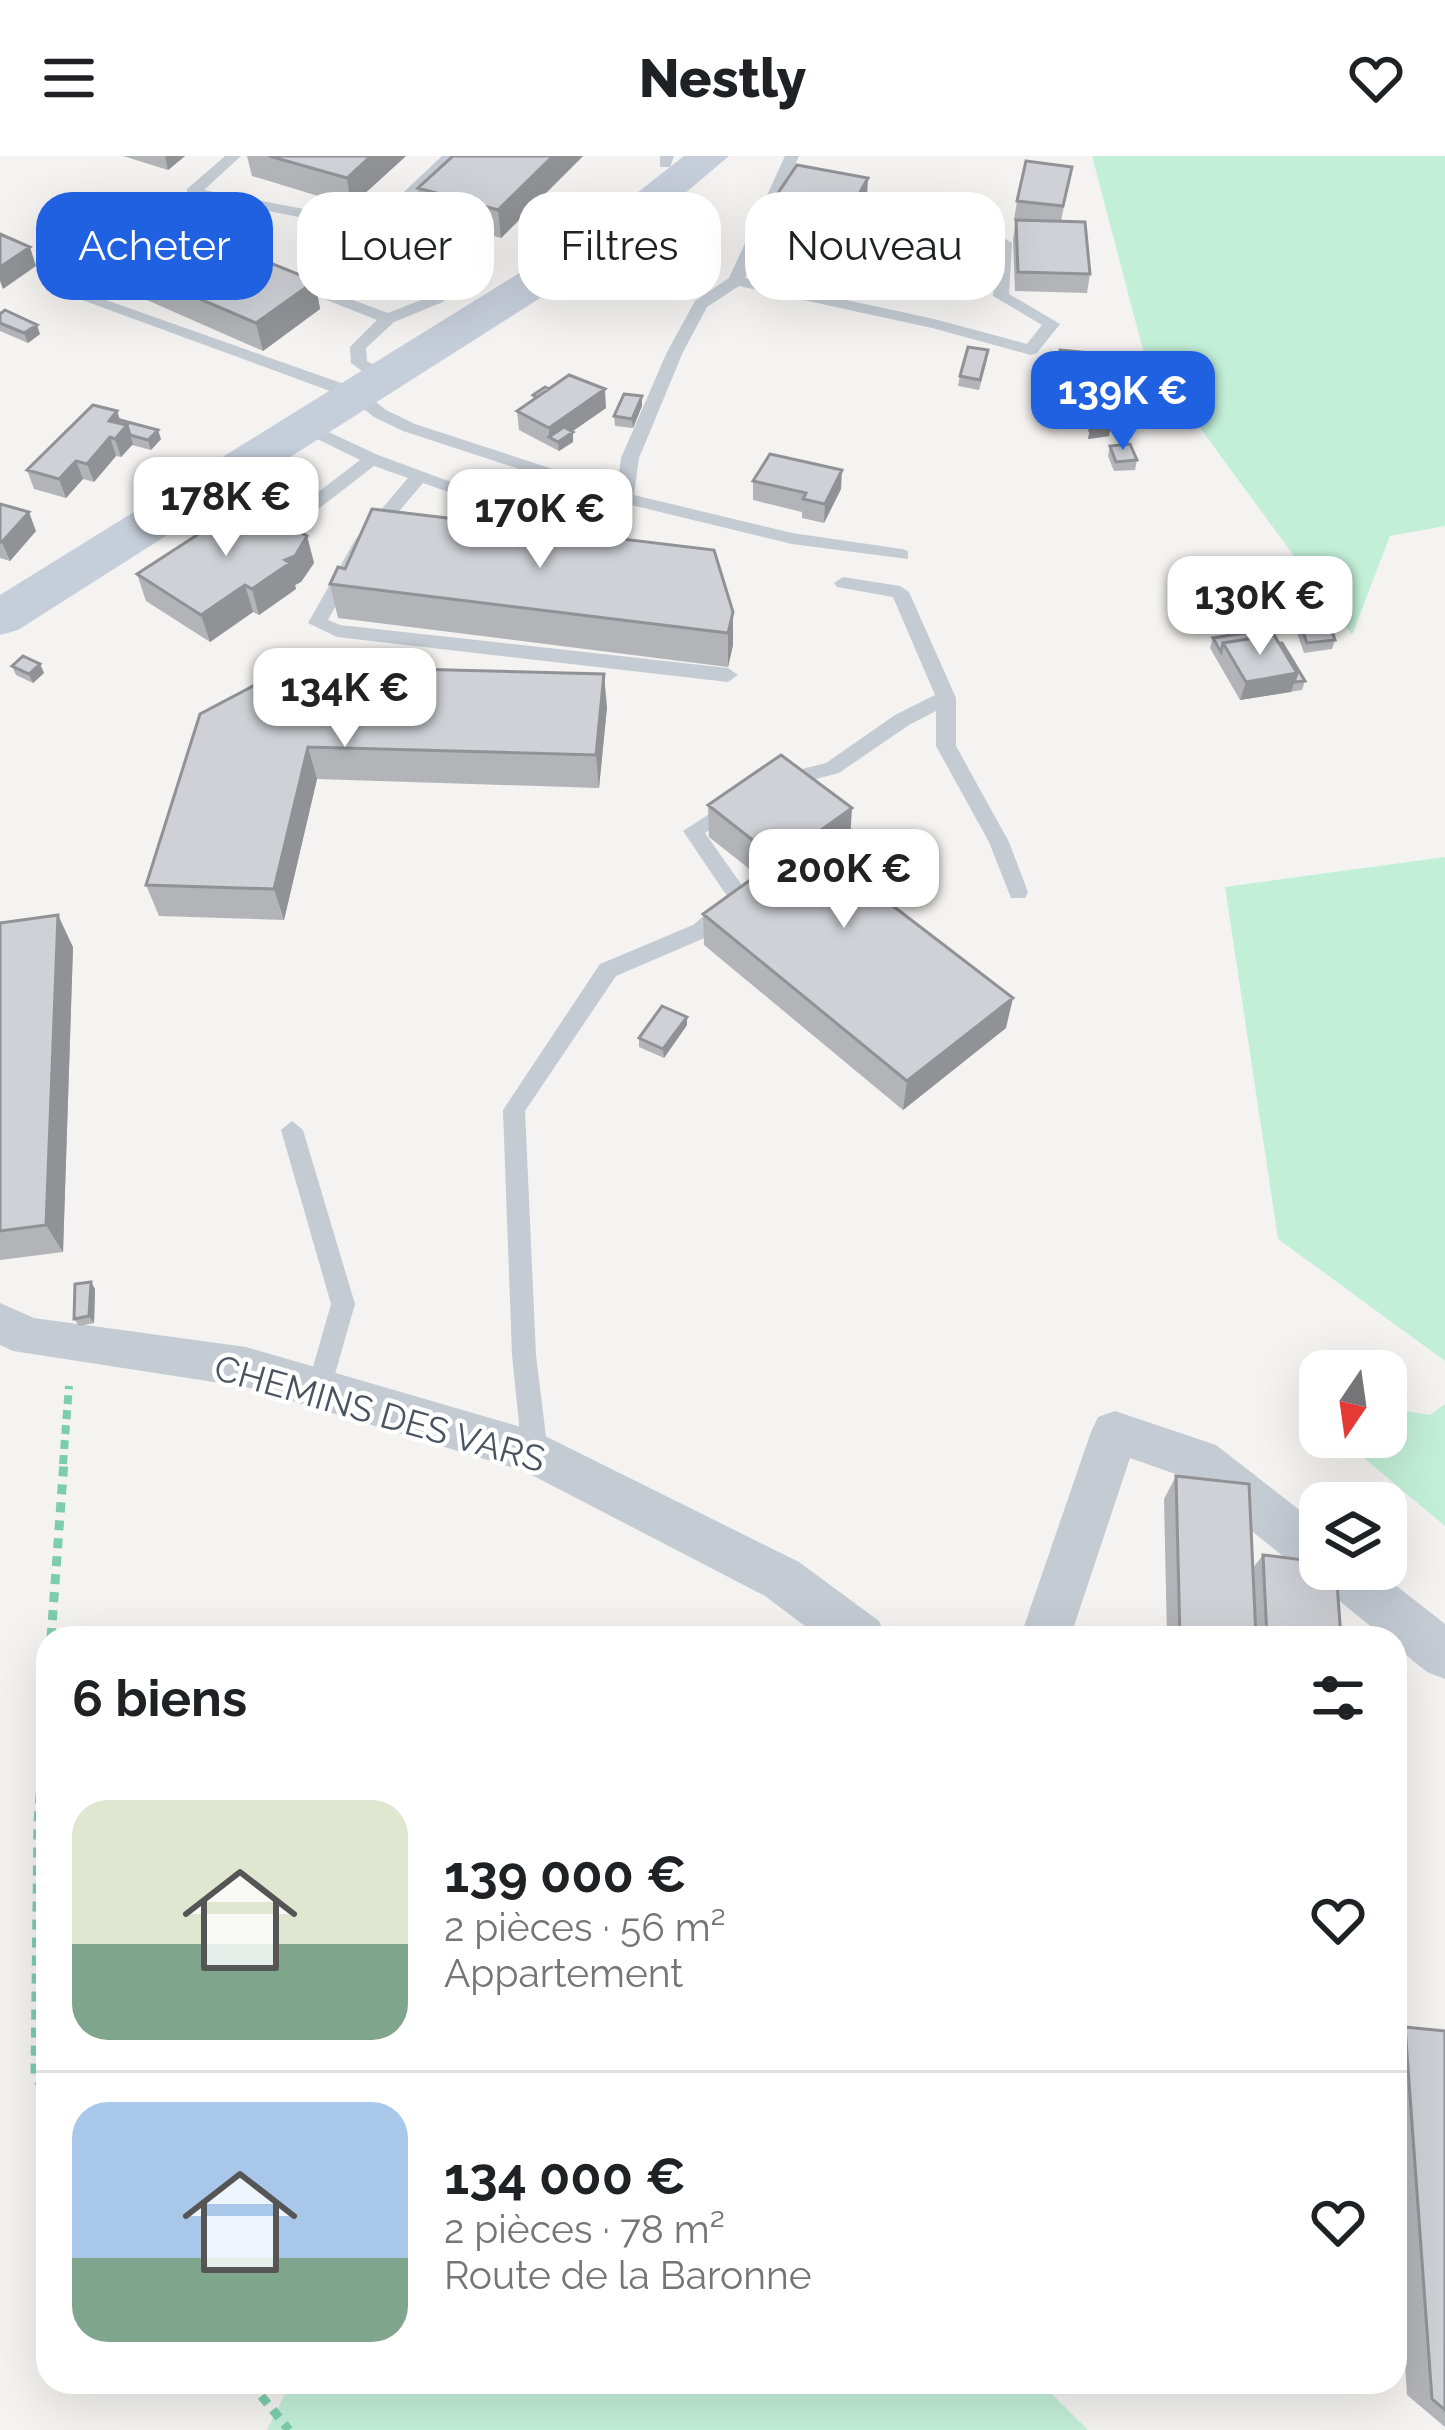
<!DOCTYPE html>
<html lang="fr">
<head>
<meta charset="utf-8">
<style>
	:root { --surface:#fff; --page:#f2f2f2; --text:#202124; --muted:#757577; --line:#e0e0e0; --accent:#2061e1 }
	body { margin:0; font-family:Raleway,sans-serif; background:var(--page); color:var(--text); height:100vh; display:flex; flex-direction:column; font-size:45px; white-space:nowrap }
	* { box-sizing:border-box; margin:0 }
	p { font-size:39px; color:var(--muted) }
	.icon { flex:none; width:66px; height:66px; fill:none; stroke:currentColor; stroke-width:2; stroke-linecap:round; stroke-linejoin:round }
	.map { position:relative; flex:1; overflow:hidden }
	.side { position:absolute; left:36px; top:1470px; width:1371px; height:768px; display:flex; flex-direction:column; background:var(--surface); border-radius:36px; box-shadow:0 12px 48px #0002 }
	.side>* { flex:none }
	.banner { position:absolute; left:36px; top:36px; width:1374px; height:108px; display:flex; gap:24px }
	.needle { width:78px; rotate:193deg }
	.controls { position:absolute; left:1299px; top:1194px; display:grid; gap:24px }
	.controls a { display:grid; place-items:center; width:108px; height:108px; border-radius:24px; background:var(--surface); box-shadow:0 12px 48px #0002; font-size:60px }
	.price { position:absolute; translate:-50% -102px; padding:0 27px; border-radius:24px; background:#fff; color:#222; font-size:39px; line-height:78px; filter:drop-shadow(0 3px 6px #0008) }
	.price::after { content:''; position:absolute; left:50%; top:72px; width:36px; height:27px; margin-left:-18px; background:inherit; clip-path:polygon(0 0,100% 0,50% 100%) }
	.price.on { background:var(--accent); color:#fff }
	ul { padding:0; list-style:none }
	li { display:flex; align-items:center; gap:36px; height:300px; padding:0 36px }
	li+li { border-top:3px solid var(--line) }
	li span { display:grid; place-items:center; flex:none; width:336px; height:240px; border-radius:36px; color:#555 }
	li>.icon { margin-inline-start:auto }
	span .icon { width:144px; height:144px; fill:#fffc; stroke-width:1 }
	li b { font-size:51px }
	h2 { display:flex; justify-content:space-between; align-items:center; height:144px; padding:0 36px; font-size:51px }
	.tag { padding:0 42px; border-radius:36px; background:var(--surface); box-shadow:0 12px 48px #0002; font-size:42px; line-height:108px }
	.tag.on { background:var(--accent); color:#fff }
	header { display:flex; justify-content:space-between; align-items:center; height:156px; padding:0 36px; background:var(--surface); font-size:54px; font-weight:800 }
	.map>svg:first-child { display:block }
	.green { fill:#c3efd9 }
	.lines { fill:none; stroke-linecap:round; stroke-linejoin:round }
	.path-far1 { stroke:#7ccdad; stroke-width:8; stroke-dasharray:9 6; stroke-linecap:butt }
	.path { stroke:#7ccdad; stroke-width:9; stroke-dasharray:10 8; stroke-linecap:butt }
	.lane { fill:#c4cbd3; fill-rule:evenodd }
	.street { fill:#c4cbd3; fill-rule:evenodd }
	.secondary { fill:#c6ceda; fill-rule:evenodd }
	.wall { fill:#b2b4b8 }
	.shaded-wall { fill:#919296 }
	.building { fill:#cfd1d6; stroke:#919296; stroke-width:3 }
	.labels { text-anchor:middle; stroke-width:9; stroke-linejoin:round; paint-order:stroke }
	.street-label { font-size:36px; fill:#4a5360; stroke:#fff }
</style>
</head>
<body>
<header><svg class="icon" aria-label="menu" viewBox="0 0 24 24"><path d="M4 6h16M4 12h16M4 18h16"/></svg>Nestly<svg class="icon" aria-label="heart" viewBox="0 0 24 24"><path d="M12 20l-8-8c-3-5 5-10 8-4 3-6 11-1 8 4z"/></svg></header>
<div class="map">
<svg width="1445" height="2274" viewBox="0 0 1445 2274">
	<rect width="100%" height="100%" fill="#f4f3f2"/>
	<path class="green" d="M1092,0H1445V370L1390,380L1352,479L1143,194Z
		M1445,701V1205L1278,1083L1225,731Z
		M1445,1248V1370L1339,1281H1386V1252L1430,1259Z
		M291,2226H1040L1088,2274H267Z"/>
	<g class="lines">
		<path class="path-far1" d="M63,1308L69,1230"/>
		<path class="path" d="M51,1482L64,1305
			M48,1530L38,1666L35,1920L48,1939
			M250,2226L289,2274"/>
		<path class="lane" d="M225,0H241L204,34L372,66L442,0H458L375,76L187,39V33Z
			M660,0H674L670,11H660Z
			M785,0H799L745,122L934,163L1027,188L1042,169L993,140L996,87L1004,82L1012,87L1009,138L1060,168L1037,197L1031,199L932,172L739,130L707,151L683,196L639,302L634,339L792,377L902,393L908,395V403L792,388L623,347L403,275L374,261L349,242L44,130L58,127L361,234L386,254L415,268L617,334L621,302L667,196L695,145L729,122Z
			M331,96L455,127L443,146L394,166L366,192L367,205L388,217V225H376L351,207L350,191L377,164L294,131ZM334,106L437,130L431,140L388,157L312,129Z
			M305,265L378,299L625,390L622,394H610L423,327L368,392L328,464L340,469L728,512L738,519L728,526L337,481L308,467L355,384L408,322L374,310L290,375H278V367L360,304L299,274L296,270Z
			M843,421L900,430L909,436L956,542V590L1009,686L1028,736L1025,742H1011L989,686L936,590V555L909,569L839,617L777,633L767,626L770,621L826,607L895,559L935,539L893,441L837,431L834,427Z
			M736,641L743,643V653L705,677L746,735L749,741L746,747L707,781L616,820L525,955L536,1199L548,1297L544,1305L535,1309L526,1305L522,1297L512,1199L503,954L600,808L693,769L727,740L683,675Z
			M292,965L303,974L355,1148L331,1232L328,1240L319,1243L310,1240L307,1232L331,1148L281,974Z"/>
		<path class="street" d="M0,1147L34,1162L246,1191L535,1275L799,1406L879,1465L886,1482H821L765,1440L524,1315L246,1231L13,1195L0,1189Z
			M1115,1255L1216,1289L1320,1370V1413H1375L1445,1468V1523L1427,1516L1395,1490V1482H1385L1320,1429L1316,1422L1303,1416L1184,1321L1130,1302L1070,1482H1020L1091,1276L1098,1261Z"/>
		<path class="secondary" d="M684,0H729L625,88L18,474L0,479V439L595,70Z"/>
	</g>
	<path class="wall" d="M123,0H185L168,14Z
		M247,0H406L351,50L252,20Z
		M583,0L501,82L422,59L418,32Z
		M1072,11L1061,65L1090,118L1087,137L1015,135L1013,83L1016,64H1019H1014L1017,45Z
		M776,40L867,41L849,73L776,59Z
		M148,55L180,59L164,71L150,65Z
		M239,110L315,125L320,153L263,195L140,141L132,114Z
		M0,158L40,178L28,187L0,175Z
		M1060,194L1097,235L1114,249L1109,280L1088,283L1091,266L1050,262Z
		M987,204L979,234L958,230L960,220Z
		M533,239L606,252L572,276L573,286L559,295L519,274L517,255L533,244Z
		M642,240V250L633,272L615,270L614,260Z
		M117,255L120,264L161,283L151,294L132,289L121,301L116,300L94,326L83,323L66,342L34,333L27,314Z
		M1110,290L1137,304L1135,314L1114,315L1108,300Z
		M753,325L841,333L824,367L802,362V356L753,344Z
		M0,348L36,375L10,405L0,402Z
		M307,380L314,407L301,426L295,429L296,433L259,459L253,456L210,486L146,445L137,418Z
		M345,413L733,456V489L728,511L338,462L330,428Z
		M1300,468L1335,484L1332,493L1304,497L1297,477Z
		M1267,480L1305,525L1302,534L1240,544L1210,492L1213,482Z
		M40,508L44,517L33,527L16,519L12,510Z
		M607,551L599,632L317,623L284,764L159,760L146,729L200,558Z
		M708,649L850,684L828,700L1006,872L903,954L704,789L703,758L757,719L709,681Z
		M0,767L73,791L63,1096L0,1104Z
		M687,861V869L664,902L639,891V882Z
		M91,1126L95,1133L94,1167L79,1170L74,1163Z
		M1176,1320L1252,1413L1263,1399L1341,1482H1167L1164,1343Z
		M1405,1871L1445,1875V2271L1407,2239L1395,2054V1875Z"/>
	<path class="shaded-wall" d="M165,0H185L168,14Z
		M371,0H406L351,50L347,22Z
		M553,0H583L501,82L498,54Z
		M868,22L867,41L849,73L850,54Z
		M178,50L180,59L164,71L161,61Z
		M30,91L36,110L3,133L0,125V111Z
		M315,125L320,153L263,195L256,167Z
		M37,169L40,178L28,187L24,177Z
		M605,233L606,252L558,285L549,281V272Z
		M642,240V250L633,272L632,263Z
		M117,255L123,273L127,269L133,288L121,301L109,265Z
		M1111,270L1109,280L1088,283L1090,274Z
		M158,274L161,283L151,294L148,284Z
		M573,276V286L559,295L558,286Z
		M110,281L116,300L94,326L87,308Z
		M76,305L83,323L66,342L59,323Z
		M842,314L841,333L824,367L825,348Z
		M29,356L36,375L10,405L2,386Z
		M307,380L314,407L301,426L295,429L296,433L259,459L252,433L285,404Z
		M245,429L253,456L210,486L201,459Z
		M733,456V489L728,511V477Z
		M40,508L44,517L33,527L29,518Z
		M1297,517L1291,536L1240,544L1246,526Z
		M604,518L607,551L599,632L596,599Z
		M308,591L317,623L284,764L274,733Z
		M852,652L850,684L812,711L807,684Z
		M58,759L73,791L63,1096L46,1069Z
		M1013,842L1006,872L903,954L907,925Z
		M687,861V869L664,902L663,893Z
		M91,1126L95,1133L94,1167L89,1160Z"/>
	<path class="building" d="M269,0H371L347,22Z
		M453,0H553L498,54L418,32Z
		M1026,5L1072,11L1063,50L1017,45Z
		M797,9L868,22L850,54L776,40Z
		M165,44L178,50L161,61L148,55Z
		M1016,64L1085,66L1090,118L1018,116Z
		M0,78L30,91L0,111Z
		M176,84L239,110L253,100L315,125L256,167L132,114Z
		M5,154L37,169L24,177L0,167V158Z
		M968,191L988,194L980,224L960,220Z
		M1060,194L1101,198L1097,235L1115,237L1114,249L1053,243Z
		M569,219L605,233L549,272L517,255Z
		M545,231L549,233L537,241L533,239Z
		M624,238L642,240L632,263L614,260Z
		M93,249L117,255L109,265L127,269L115,283L110,281L87,308L76,305L59,323L27,314Z
		M1093,256L1112,259L1111,270L1090,274Z
		M120,264L158,274L148,284L130,279L127,269L118,267Z
		M564,271L573,276L558,286L549,281Z
		M1130,288L1137,304L1116,306L1110,290Z
		M770,298L842,314L825,348L803,343L806,337L753,325Z
		M248,346L307,380L295,400L285,404L290,407L252,433L245,429L201,459L137,418Z
		M0,348L29,356L2,386H0Z
		M372,353L714,394L733,456L728,477L330,428L338,411L345,413Z
		M1328,464L1335,484L1307,487L1300,468Z
		M1263,474L1267,480L1223,487L1221,496L1213,482Z
		M1274,479L1297,517L1246,526L1223,487Z
		M1279,487H1282L1305,525L1294,526L1297,517Z
		M23,500L40,508L29,518L12,510Z
		M291,510L604,518L596,599L308,591L274,733L146,729L200,558Z
		M781,599L852,652L807,684L1013,842L907,925L703,758L778,704L708,649Z
		M58,759L46,1069L0,1075V767Z
		M662,850L687,861L663,893L639,882Z
		M91,1126L89,1160L74,1163L75,1128Z
		M1176,1320L1249,1328L1256,1482H1180Z
		M1263,1399L1320,1406V1413H1336L1341,1482H1267Z
		M1405,1871L1445,1875V2254L1432,2243Z"/>
	<g class="labels">
		<g class="street-label">
			<text transform="translate(380 1257) rotate(16)" y="13">CHEMINS DES VARS</text>
		</g>
	</g>
</svg>
<div class="controls">
<a><svg class="needle" viewBox="-14 -14 28 28"><path d="M0-13l5 13h-10z" fill="#e53935"/><path d="M0 13l5-13h-10z" fill="#757577"/></svg></a>
<a><svg class="icon" aria-label="layers" viewBox="0 0 24 24"><path d="M12 4l9 5-9 5-9-5zM3 14l9 5 9-5"/></svg></a>
</div>
<b class="price on" style="left:1123px;top:297px">139K €</b>
<b class="price" style="left:226px;top:403px">178K €</b>
<b class="price" style="left:540px;top:415px">170K €</b>
<b class="price" style="left:1260px;top:502px">130K €</b>
<b class="price" style="left:345px;top:594px">134K €</b>
<b class="price" style="left:844px;top:775px">200K €</b>
<div class="banner">
<a class="tag on">Acheter</a>
<a class="tag">Louer</a>
<a class="tag">Filtres</a>
<a class="tag">Nouveau</a>
</div>
<section class="side">
<h2>6 biens<svg class="icon" aria-label="filters" viewBox="0 0 24 24"><path d="M4 7h16M4 17h16"/><circle cx="9" cy="7" r="2"/><circle cx="15" cy="17" r="2"/></svg></h2>
<ul>
<li><span style="background:linear-gradient(#dfe7d0 60%,#7fa58c 0)"><svg class="icon" aria-label="home" viewBox="0 0 24 24"><path d="M3 11l9-7 9 7M6 9v11h12V9"/></svg></span><div><b>139 000 €</b><p>2 pièces · 56 m²</p><p>Appartement</p></div><svg class="icon" aria-label="heart" viewBox="0 0 24 24"><path d="M12 20l-8-8c-3-5 5-10 8-4 3-6 11-1 8 4z"/></svg></li>
<li><span style="background:linear-gradient(#a9c7e8 65%,#7fa58c 0)"><svg class="icon" aria-label="home" viewBox="0 0 24 24"><path d="M3 11l9-7 9 7M6 9v11h12V9"/></svg></span><div><b>134 000 €</b><p>2 pièces · 78 m²</p><p>Route de la Baronne</p></div><svg class="icon" aria-label="heart" viewBox="0 0 24 24"><path d="M12 20l-8-8c-3-5 5-10 8-4 3-6 11-1 8 4z"/></svg></li>
</ul>
</section>
</div>
</body>
</html>
